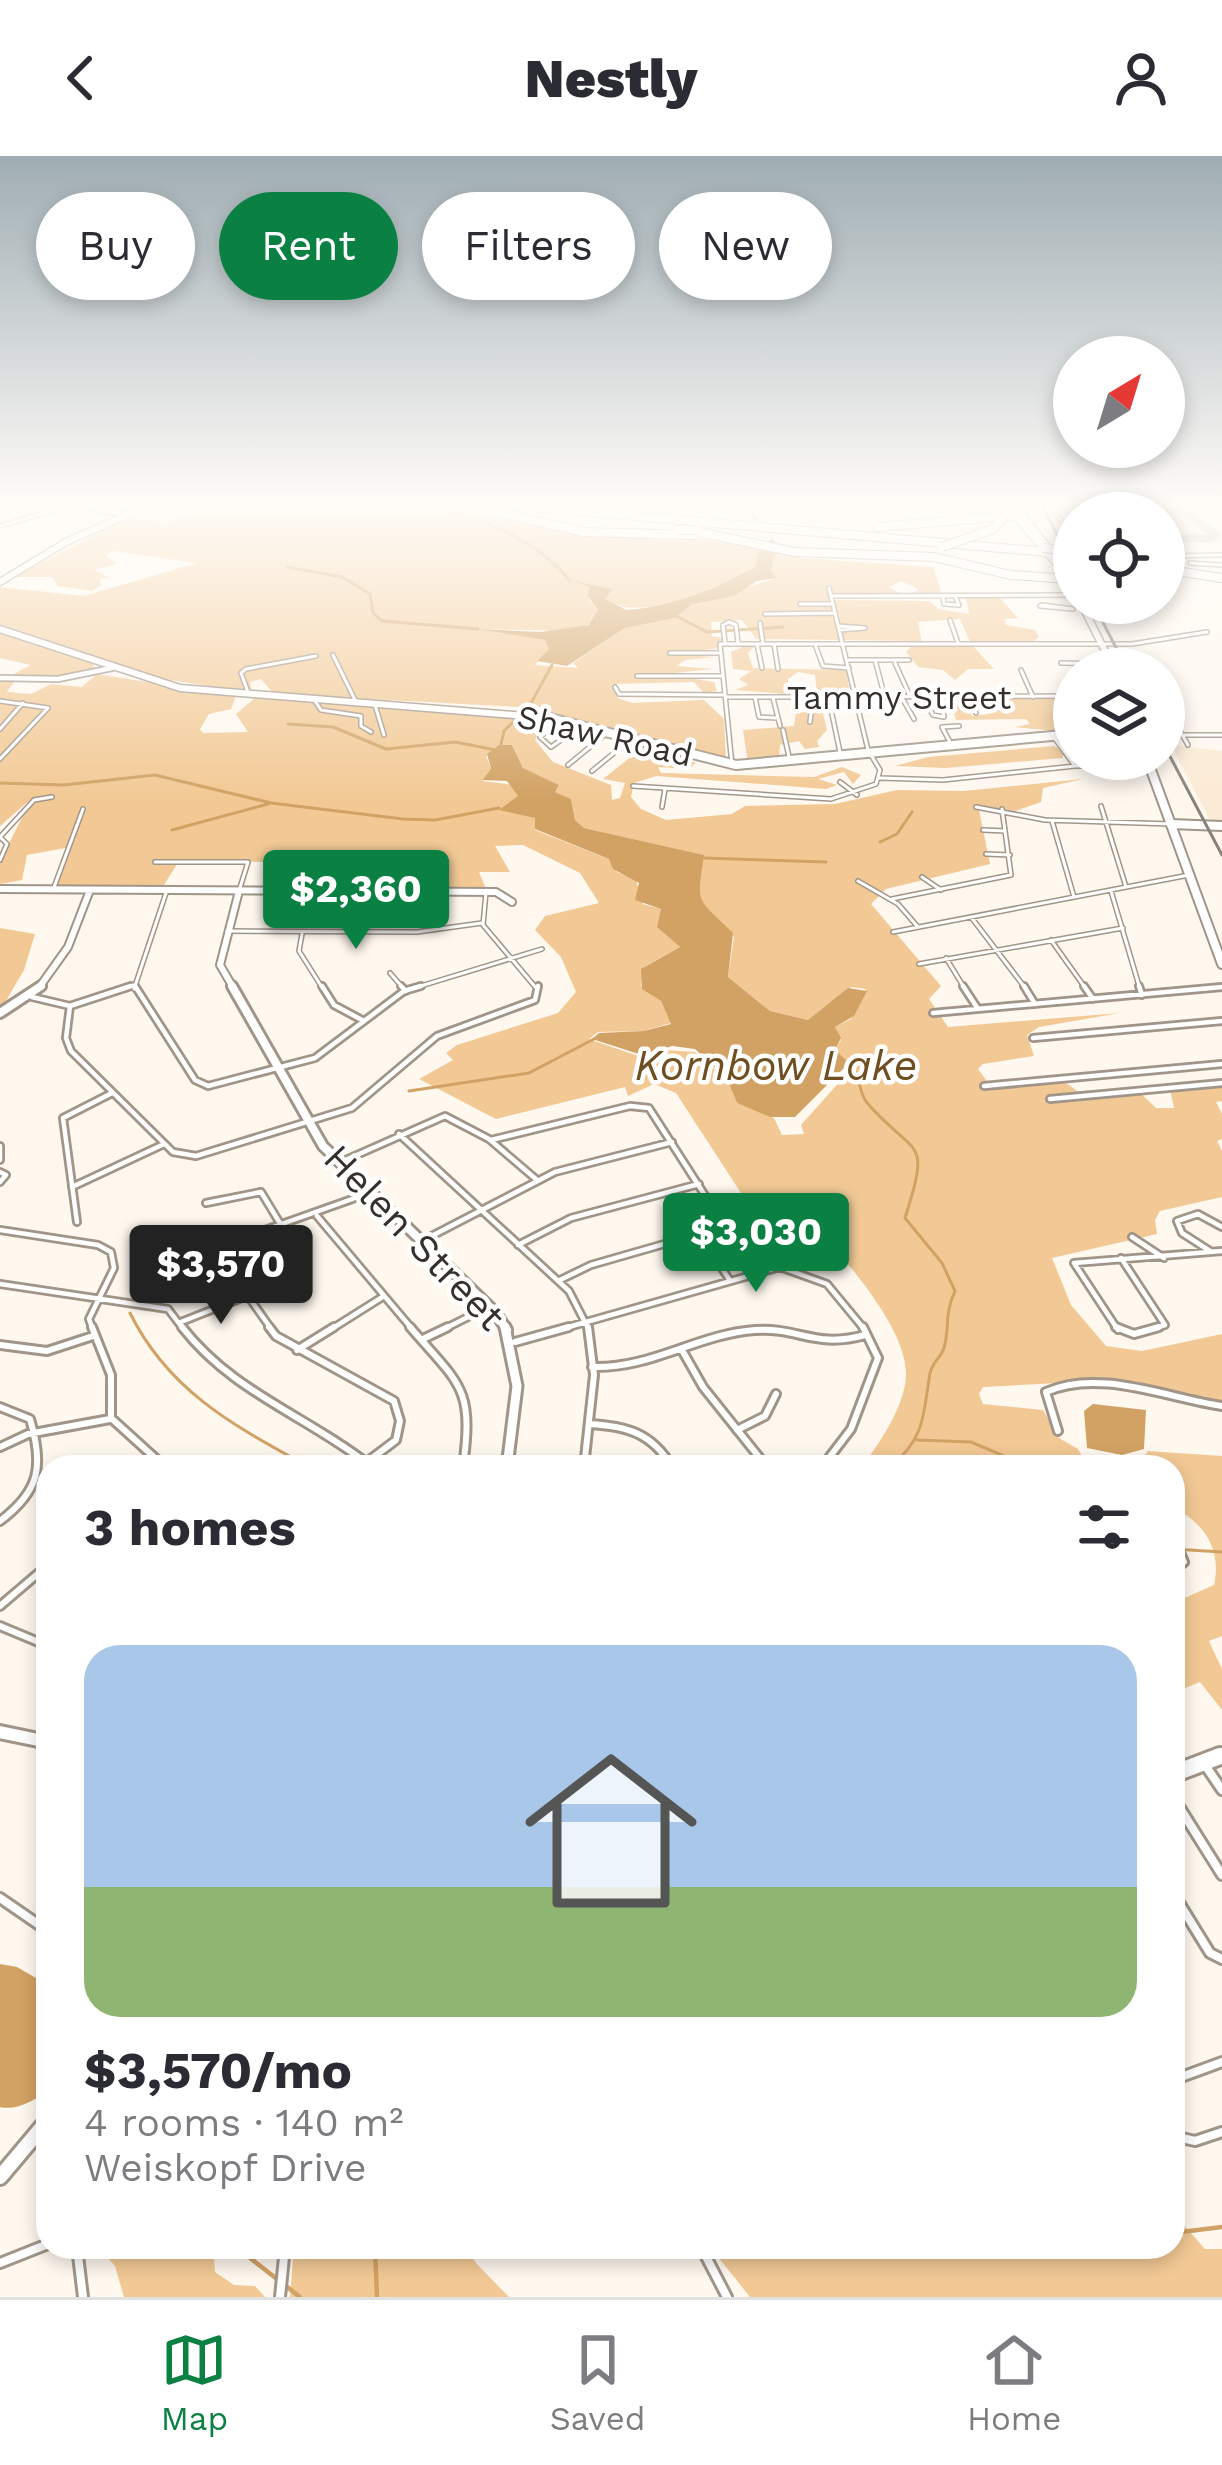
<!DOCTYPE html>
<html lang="en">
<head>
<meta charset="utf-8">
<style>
	:root { --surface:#fff; --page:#f7f7f7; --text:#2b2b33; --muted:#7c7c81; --line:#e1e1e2; --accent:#0b8043 }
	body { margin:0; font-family:"Work Sans",sans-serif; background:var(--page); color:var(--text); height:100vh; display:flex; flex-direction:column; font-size:45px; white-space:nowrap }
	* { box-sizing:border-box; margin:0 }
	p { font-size:39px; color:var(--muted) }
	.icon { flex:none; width:66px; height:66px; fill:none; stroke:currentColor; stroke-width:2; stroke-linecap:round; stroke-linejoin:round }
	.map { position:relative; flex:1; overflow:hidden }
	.sheet { position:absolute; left:36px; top:1299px; width:1149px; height:804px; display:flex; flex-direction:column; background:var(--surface); border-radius:36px; box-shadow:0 6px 18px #0003 }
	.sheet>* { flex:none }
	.hud { position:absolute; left:36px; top:36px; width:1152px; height:108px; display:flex; gap:24px }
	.needle { width:78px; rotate:38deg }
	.tools { position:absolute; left:1053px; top:180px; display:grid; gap:24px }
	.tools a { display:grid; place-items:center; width:132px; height:132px; border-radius:50%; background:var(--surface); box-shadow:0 6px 18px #0003; font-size:60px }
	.price { position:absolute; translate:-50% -102px; padding:0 27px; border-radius:12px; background:var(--accent); color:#fff; font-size:39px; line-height:78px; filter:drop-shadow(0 3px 6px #0008) }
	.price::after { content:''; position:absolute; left:50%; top:72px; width:36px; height:27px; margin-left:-18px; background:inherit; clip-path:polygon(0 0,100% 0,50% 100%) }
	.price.selected { background:#222; color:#fff }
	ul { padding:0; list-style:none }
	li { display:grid; align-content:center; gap:24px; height:636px; padding:0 48px }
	li span { display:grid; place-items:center; height:372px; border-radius:36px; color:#555 }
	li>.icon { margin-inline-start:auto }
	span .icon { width:216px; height:216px; fill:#fffc; stroke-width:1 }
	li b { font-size:51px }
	h2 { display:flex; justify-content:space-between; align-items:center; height:144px; padding:0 48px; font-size:51px }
	.tag { padding:0 42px; border-radius:54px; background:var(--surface); box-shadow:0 6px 18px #0003; font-size:42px; line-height:108px }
	.tag.selected { background:var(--accent); color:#fff }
	header { display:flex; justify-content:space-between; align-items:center; height:156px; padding:0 48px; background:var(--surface); font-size:54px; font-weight:800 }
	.dock { display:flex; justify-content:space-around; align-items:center; height:168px; border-top:3px solid var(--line); background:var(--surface); font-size:33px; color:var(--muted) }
	.dock a { display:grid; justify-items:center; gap:6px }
	.dock .selected { color:var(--accent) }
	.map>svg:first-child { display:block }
	.built { fill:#fbead5 }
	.green { fill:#f2c995; fill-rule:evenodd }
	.water { fill:#d2a264 }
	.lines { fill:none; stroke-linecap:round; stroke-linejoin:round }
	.stream-far1 { stroke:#d2a264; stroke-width:3 }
	.stream { stroke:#d2a264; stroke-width:4.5 }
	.taxiway { stroke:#c4bdb5; stroke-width:8 }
	.minor-far3-casing { stroke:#a09588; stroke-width:6 }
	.minor-far2-casing { stroke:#a09588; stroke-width:10 }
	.minor-far1-casing { stroke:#a09588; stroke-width:12 }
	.minor-casing { stroke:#a09588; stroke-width:14 }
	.tertiary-far3-casing { stroke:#a09588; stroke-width:8 }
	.tertiary-far2-casing { stroke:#a09588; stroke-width:10 }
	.tertiary-far1-casing { stroke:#a09588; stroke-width:14 }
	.tertiary-casing { stroke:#a09588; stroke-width:15 }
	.secondary-far2-casing { stroke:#a09588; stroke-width:9 }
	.secondary-far1-casing { stroke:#a09588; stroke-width:12 }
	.secondary-casing { stroke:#a09588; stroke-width:20 }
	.primary-far3-casing { stroke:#a09588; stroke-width:9 }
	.primary-far2-casing { stroke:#a09588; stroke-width:12 }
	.primary-far1-casing { stroke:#a09588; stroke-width:18 }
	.primary-casing { stroke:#a09588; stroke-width:22 }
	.trunk-casing { stroke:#a09588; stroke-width:10 }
	.motorway-casing { stroke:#a09588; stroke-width:10 }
	.minor-far3 { stroke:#fff; stroke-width:3 }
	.minor-far2 { stroke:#fff; stroke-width:4.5 }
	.minor-far1 { stroke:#fff; stroke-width:6 }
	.minor { stroke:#fff; stroke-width:8 }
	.tertiary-far3 { stroke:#fff; stroke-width:4.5 }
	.tertiary-far2 { stroke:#fff; stroke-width:6 }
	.tertiary-far1 { stroke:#fff; stroke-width:8 }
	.tertiary { stroke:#fff; stroke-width:9 }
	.secondary-far2 { stroke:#fff; stroke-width:6 }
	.secondary-far1 { stroke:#fff; stroke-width:8 }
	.secondary { stroke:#fff; stroke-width:14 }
	.primary-far3 { stroke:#fff; stroke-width:6 }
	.primary-far2 { stroke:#fff; stroke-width:8 }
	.primary-far1 { stroke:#fff; stroke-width:12 }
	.primary { stroke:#fff; stroke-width:16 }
	.trunk { stroke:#fff; stroke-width:8 }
	.motorway { stroke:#fff; stroke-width:8 }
	.rail { stroke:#88827b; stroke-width:3 }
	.motorway-bridge-casing { stroke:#a09588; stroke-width:10; stroke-linecap:butt }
	.motorway-bridge { stroke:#fff; stroke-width:8 }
	.labels { text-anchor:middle; stroke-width:9; stroke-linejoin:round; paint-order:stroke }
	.far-street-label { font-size:33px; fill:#35302b; stroke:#fff }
	.street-label { font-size:39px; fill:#35302b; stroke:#fff }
	.water-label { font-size:42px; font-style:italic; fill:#6f4e20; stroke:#fff }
</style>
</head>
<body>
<header><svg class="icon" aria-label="back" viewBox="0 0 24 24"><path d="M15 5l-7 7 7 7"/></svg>Nestly<svg class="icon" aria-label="person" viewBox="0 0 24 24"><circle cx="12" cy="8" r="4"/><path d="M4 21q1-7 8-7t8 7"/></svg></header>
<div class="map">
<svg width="1222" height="2141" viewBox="0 0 1222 2141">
	<rect width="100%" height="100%" fill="#fff8ef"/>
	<path class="built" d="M1105,345H1174L1218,374H1196L1201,383H1164V357H1111Z
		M1171,589L1222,595V667L1211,666Z"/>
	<path class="green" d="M413,345L592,381H682L761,391L756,410C721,430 639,469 605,443L613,433L570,424L590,431L589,444L598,454L596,465L574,475L483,473L545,484L549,493L535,509L578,512L573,507L625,472L675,462L693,448L777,422L771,415L774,394L801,402L933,411L942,439L912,438L919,433L901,425L889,431L901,438L829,439V444L930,445L938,453L969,458L966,441L998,440L1018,462L1004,463L1006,469L1035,474L1039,481L1032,486H970L960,463L918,466L922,488L972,489L994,513H968L955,524L943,514L918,511L906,496L916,485L756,483L742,464L711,466L712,480L723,482L720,492L672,498L715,501L685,504L677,510L714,513L665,518L714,526L717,535L704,537L694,526L612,528L618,542L632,547L704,544L724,563L726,603L519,551L274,538L261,523L250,526L252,537L164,523L0,468V431L84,440L197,407L113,395L106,399L117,408L94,414L110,422H100L101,429L92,435L58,430L52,421H15L126,362L169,366L192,354L168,346Z
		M0,475L92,506L95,514L46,523L12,519L31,509L0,502Z
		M749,488L755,490L748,497L753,512L846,514L850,538L817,537L815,519L798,516L788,523V538L735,534L748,529L739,523L751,515L733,513L731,496Z
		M97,518L236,540L231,553L209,558L200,573L203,577L248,576L236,558L255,542L536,558L545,561L535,584L553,606L611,629L612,644L620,642L625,627L603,623L647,588L696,607L688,613L658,611L661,617L814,621L842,611L861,619L853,628L844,616L818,623L837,629L826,633L656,620L634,627L631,641L641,653L666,664L732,658L745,650L835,648L897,634L964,635L1083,623L1043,632L1041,646L1015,655L978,649L990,708L886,733L871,748L941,830L929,843L948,871L1120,857L1039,871L1027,879L1034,900L983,908L978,913L987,925L1057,920L1081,938L1136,933L1156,952H1174L1170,933L1222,929V945L1216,946L1222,958V983L1217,985L1222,995V1041L1160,1055L1155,1064L1157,1078L1052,1102L1071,1149L1106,1190L1142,1195L1222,1178V1245L1114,1224L983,1231L979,1238L983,1248L1043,1254L1059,1282L1078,1293L1083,1302L1057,1311H862C879,1287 899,1259 905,1229C917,1172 822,1080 786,1037H741L676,937L654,928L628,940L625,931L496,963L419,923L453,904L446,897L457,889L558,857L576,836L561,801L535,774L545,760L599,747L580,717L523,689L495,690L510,716H479L486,733H292L291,727L269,722L266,706L179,705L162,732H56L70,696L65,692L27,699L22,724L0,728V706L31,643L0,670V523L14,526L7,536L31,538L51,528L82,531ZM512,589L523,612L559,629L555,636L571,643L575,664L584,672L703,699L696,728L699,743L734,781L728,821L770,855L808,864L851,831L866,833L851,863L835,871L841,884L835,894L851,913L801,969L804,978L782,979L774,962L737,947L727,923L695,896L664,894L641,901L589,883L598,876L644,875L671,867L661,845L641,830L644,811L680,791L660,773L661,753L643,748L636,724L617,716L609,703L535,674V662L514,645L519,641L513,629L483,625L491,612L486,600Z
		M1006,541H1069L1074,559L1054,560L1058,575L1014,571L1030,568L1026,563L956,564L950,542L965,543L972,560L989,558L981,542L1004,547Z
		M822,554L827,574L817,585L819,591L805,593L799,585L780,589L779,601L748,607L743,574L794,570L796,557Z
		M1054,590L1062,594L1063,602L945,612L895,610L928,601Z
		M0,772L35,778L24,814L0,855Z
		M1148,1295L1222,1300V1480L1209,1485L1222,1513V1554L1200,1526L1173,1537V1447L1214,1429C1222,1393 1204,1367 1173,1351V1311H1148L1141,1305Z
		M1173,2057L1205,2093H1222V2141H750L710,2091H1173Z
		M98,2091H213L215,2116L234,2129L255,2130L265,2141H124L115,2110Z
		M294,2091H470L475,2106L509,2141H290Z"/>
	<path class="water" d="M772,382L777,388L771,415L777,422L757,425L734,440L693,448L675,462L625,472L567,510L537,505L549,493L545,484L478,473L541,476L589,469L598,454L587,439L590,431L570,424L613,433L605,443L626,454C671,451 717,433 756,410L758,397Z
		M499,589H512L523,612L559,629L555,636L571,643L575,664L584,672L704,699C697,749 695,740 733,777L728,821L770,855L808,864L848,832L867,835L854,860L835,871L841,882L835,894L849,907L795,961H770L737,947L727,923L695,893L672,890L642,899L592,883L599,877L644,875L671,868L661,845L642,833L641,813L680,791L657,771L661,753L635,744L639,727L613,713L609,703L535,673V662L499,654L518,640L507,625L483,624L491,612L487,598Z
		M1093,1248L1146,1254L1144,1293L1122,1299L1087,1292L1084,1255Z
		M0,1808L17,1811L48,1829V1932C39,1944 15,1955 0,1951Z"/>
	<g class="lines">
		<path class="stream-far1" d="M399,345C461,355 529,374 570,425
			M762,369L751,357L768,345
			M287,411L342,421L370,438L373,457L382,465L478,473
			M676,460L707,476L783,471
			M530,549L552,509
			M288,568L333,571L386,593L455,586L496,594
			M501,588L504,575L518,561
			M0,627L64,629L155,619L271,647L403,663L435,664L499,652
			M172,674L268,648
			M880,686L897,678L912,656
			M704,702L826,706
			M848,906C862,919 857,936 868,948C917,1003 931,979 905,1062L942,1107L955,1135C944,1158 950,1171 944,1192C941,1201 932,1207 930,1217C923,1259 926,1280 891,1311
			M409,935L529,917L594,883
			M130,1157C169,1236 235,1270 309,1311
			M917,1284L971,1286L1030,1311
			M1173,1393L1222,1396"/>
		<path class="stream" d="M1173,2077L1222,2071
			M236,2091L300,2141
			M375,2091L377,2141"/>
		<path class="taxiway" d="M1107,345L1114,357
			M1170,345L1216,379
			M1164,382H1212"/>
		<g class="minor-far3-casing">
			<path id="minor-far3" d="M167,345H182
				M1047,345L1074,383
				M99,350L111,345
				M0,370L75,348
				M1164,400L1222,399
				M1190,407L1222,409
				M831,440L1074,439
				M943,440L944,448L959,449L955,440
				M800,448H833
				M1042,449L1073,453L1040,450Z
				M765,458L835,457
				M950,464L958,487
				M760,467L763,488
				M838,470L865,472L839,474
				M725,487L723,469L729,466L736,469L738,487
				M757,488L762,512
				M774,488L778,513
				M816,491L823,510L849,512
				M670,497H718
				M333,499L357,548
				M849,504H909
				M875,504L884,538
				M895,507L909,538
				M1061,507L1112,508
				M1021,514L1033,541
				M637,520H721
				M615,531L619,538L723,539
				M248,536L241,517L246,513L316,500
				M901,540L914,563
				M726,541L1074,540
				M755,541L759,561L777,562
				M970,541L976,557
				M773,542L780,570
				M941,542L927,548L933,559L944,561L941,543
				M829,544L841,601
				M0,545L48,552L0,603
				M315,545L321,554L361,560V570L371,576
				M375,549L384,579
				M1169,556L1188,589
				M558,565L540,581L551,591L582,569
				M810,566L813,541
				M0,573L23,547
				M783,574L790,605
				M1184,579H1222
				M952,590L942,571L959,570
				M568,609L608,576
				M732,609L720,488H1132L1207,476
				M1075,610H1100L1098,603
				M592,615L631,583
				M880,622L943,624L1075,610L1053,580
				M840,626L857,639
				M633,630L831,643L876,628L880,614L868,594L829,432
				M1101,650L1126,731
				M662,651L665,633
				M976,651L1045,664L1171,668
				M1052,665L1074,741
				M983,674L1005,675
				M0,681L34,644L52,641
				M0,681L7,688L0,704
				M986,698L1010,699
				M155,706H248L239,735
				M922,721L941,734
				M858,725L898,748L918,771
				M53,734L83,653
				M1111,735L1140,833
				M486,736L483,769L537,833
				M892,743L1011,719L1002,653
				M971,761L1026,833
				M227,775L417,776L482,767
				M893,776L1189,719
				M302,778L299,795L323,833
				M1051,784L1086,833
				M946,802L965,833
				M919,808L1123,772
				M390,817L404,833
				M122,833L133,829
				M134,833L167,734
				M411,833L542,793
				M1203,833L1222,831"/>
		</g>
		<g class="minor-far2-casing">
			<path id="minor-far2" d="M135,830L195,924L208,930L315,902L404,835L421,830
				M322,830L334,849L362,864
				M401,830L406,835
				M963,830L978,853
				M1024,830L1035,848
				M1084,830L1093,843
				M1139,830L1142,839
				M32,841L70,850L131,830
				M70,850L66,882L71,895L173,996L196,1000L352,952L437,880L535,844L538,830
				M933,857L1222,831
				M1033,882L1222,865
				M984,930L1222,908
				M1050,943L1222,927
				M399,978L569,1135L589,1174
				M491,984L630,950L649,952L713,1052L699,1078
				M0,990V1004
				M341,1006L445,960L489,983L537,1024
				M0,1016L6,1019L0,1026
				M72,1031L164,988
				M206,1047L261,1036L281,1069
				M713,1054L774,1064
				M317,1060L413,1174
				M77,1066L63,962L112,937
				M0,1074L98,1089L111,1096L114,1112L89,1163L93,1174
				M699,1078L729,1123
				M1132,1081L1164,1102
				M422,1085L555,1016L672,986
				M518,1089L571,1062L699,1028
				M1210,1095L1182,1077L1177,1065L1198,1058L1222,1071
				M1121,1102L1165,1169L1149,1174
				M558,1125L591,1109L699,1078
				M0,1128L168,1153L184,1174
				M181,1166L280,1127
				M272,1174L219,1099L231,1086L372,1036
				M330,1174L384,1140
				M442,1174L488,1151
				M558,1174L780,1111L827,1128L865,1174
				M1118,1174L1074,1107L1222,1095"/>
		</g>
		<g class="minor-far1-casing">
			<path id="minor-far1" d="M92,1171L111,1219V1262L165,1311
				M182,1171C233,1237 308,1260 372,1311
				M269,1171L276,1180L394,1245L400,1265L396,1284L367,1306
				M410,1171C460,1229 474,1231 463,1311
				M1116,1171L1134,1178L1159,1171
				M423,1183L448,1171
				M515,1186L569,1171
				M0,1189L47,1195L93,1180
				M297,1194L334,1171
				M682,1194L703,1231L767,1311
				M592,1211C651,1213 698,1178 755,1174C799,1171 815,1193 865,1179
				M0,1251L30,1263C44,1310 40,1335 0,1365
				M589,1268C627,1270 652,1277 672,1311
				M737,1274L765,1260L776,1238
				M1058,1275L1046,1236C1099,1212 1167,1242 1222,1250
				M0,1291L28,1278L110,1263
				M137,1311L150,1301
				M584,1311L594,1219L588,1171
				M822,1311L851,1273L878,1202L863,1171
				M1173,1380L1184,1406L1173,1415
				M0,1450L48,1409
				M0,1470L48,1490"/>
		</g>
		<g class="minor-casing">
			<path id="minor" d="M1205,1609L1222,1634
				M1173,1641L1222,1719
				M1173,1737L1210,1797L1222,1803
				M0,1742L48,1775
				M1173,1924L1222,1906
				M1173,1980L1195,1985L1222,1976
				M77,2091L83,2141
				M701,2091L727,2141
				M0,2107L48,2088
				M280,2141L285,2091"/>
		</g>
		<g class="tertiary-far3-casing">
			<path id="tertiary-far3" d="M76,348L127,359
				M0,522L58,523L112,512"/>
		</g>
		<g class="tertiary-far2-casing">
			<path id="tertiary-far2" d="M0,733L496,736L512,746
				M38,833L68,791L90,734
				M234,833L220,809L239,735"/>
		</g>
		<g class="tertiary-far1-casing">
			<path id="tertiary-far1" d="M232,830L323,990L495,1156L507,1174
				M0,857L41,830"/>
		</g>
		<g class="tertiary-casing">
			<path id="tertiary" d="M505,1171L517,1230L507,1311"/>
		</g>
		<g class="secondary-far2-casing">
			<path id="secondary-far2" d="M0,473L180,532L550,562"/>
		</g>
		<g class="secondary-far1-casing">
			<path id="secondary-far1" d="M538,559L736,609L1074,578
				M1171,668L1222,670"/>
		</g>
		<g class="secondary-casing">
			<path id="secondary" d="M0,2021L48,1964"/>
		</g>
		<g class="primary-far3-casing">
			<path id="primary-far3" d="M1022,359L1074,424
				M0,426L66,386L159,345
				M1081,447L1114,513"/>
		</g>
		<g class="primary-far2-casing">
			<path id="primary-far2" d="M1147,603L1222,808"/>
		</g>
		<g class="primary-far1-casing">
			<path id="primary-far1" d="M0,1576L48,1586
				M1212,1603L1222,1599"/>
		</g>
		<g class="primary-casing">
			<path id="primary" d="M1173,1618L1220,1600"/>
		</g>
		<g class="trunk-casing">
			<path id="trunk" d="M1016,359L1063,414"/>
		</g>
		<g class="motorway-casing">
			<path id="motorway" d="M437,345L469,350
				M462,345L1047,396
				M496,356L584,376L694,379
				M952,361L978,345
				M878,371L1022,359
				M684,373L795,396L934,401L1011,419L1069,423
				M1164,413L1222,422"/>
		</g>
		<use href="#minor-far3" class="minor-far3"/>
		<use href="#minor-far2" class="minor-far2"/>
		<use href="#minor-far1" class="minor-far1"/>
		<use href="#minor" class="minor"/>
		<use href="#tertiary-far3" class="tertiary-far3"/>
		<use href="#tertiary-far2" class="tertiary-far2"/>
		<use href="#tertiary-far1" class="tertiary-far1"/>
		<use href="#tertiary" class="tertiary"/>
		<use href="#secondary-far2" class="secondary-far2"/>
		<use href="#secondary-far1" class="secondary-far1"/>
		<use href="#secondary" class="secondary"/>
		<use href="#primary-far3" class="primary-far3"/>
		<use href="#primary-far2" class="primary-far2"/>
		<use href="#primary-far1" class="primary-far1"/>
		<use href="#primary" class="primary"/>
		<use href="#trunk" class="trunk"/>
		<use href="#motorway" class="motorway"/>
		<path class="rail" d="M1040,345L1074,412
			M1093,447L1127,513
			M1164,589L1222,699"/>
		<g class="motorway-bridge-casing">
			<path id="motorway-bridge" d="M677,374H697
				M942,391L993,373L1016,345
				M1043,392L1074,396"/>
		</g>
		<use href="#motorway-bridge" class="motorway-bridge"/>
	</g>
	<linearGradient id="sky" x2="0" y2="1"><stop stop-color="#9fadb3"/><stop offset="0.54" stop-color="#fffcf8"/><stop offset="1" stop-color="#fffcf8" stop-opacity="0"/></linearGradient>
	<rect width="1222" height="644" fill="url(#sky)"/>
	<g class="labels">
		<g class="far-street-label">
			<text x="899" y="553">Tammy Street</text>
			<text transform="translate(605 579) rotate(13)" y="12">Shaw Road</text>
		</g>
		<g class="street-label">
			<text transform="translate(415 1081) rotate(46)" y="14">Helen Street</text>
		</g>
		<g class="water-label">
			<text x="776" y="924">Kornbow Lake</text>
		</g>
	</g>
</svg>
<div class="tools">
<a><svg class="needle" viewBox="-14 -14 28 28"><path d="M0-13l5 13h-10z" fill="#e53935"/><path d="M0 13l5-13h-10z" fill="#7c7c81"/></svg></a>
<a><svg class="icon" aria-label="locate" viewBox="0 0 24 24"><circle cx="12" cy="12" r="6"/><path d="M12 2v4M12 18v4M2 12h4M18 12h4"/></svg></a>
<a><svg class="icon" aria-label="layers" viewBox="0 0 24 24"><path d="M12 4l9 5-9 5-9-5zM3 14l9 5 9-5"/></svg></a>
</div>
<b class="price" style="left:356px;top:796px">$2,360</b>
<b class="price" style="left:756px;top:1139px">$3,030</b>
<b class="price selected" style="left:221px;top:1171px">$3,570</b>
<div class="hud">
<a class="tag">Buy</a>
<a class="tag selected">Rent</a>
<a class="tag">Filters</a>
<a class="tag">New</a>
</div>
<section class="sheet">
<h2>3 homes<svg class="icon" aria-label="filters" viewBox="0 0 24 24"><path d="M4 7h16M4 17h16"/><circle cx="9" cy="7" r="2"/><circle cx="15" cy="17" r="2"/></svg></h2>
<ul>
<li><span style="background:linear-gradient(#a9c7e8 65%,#8fb573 0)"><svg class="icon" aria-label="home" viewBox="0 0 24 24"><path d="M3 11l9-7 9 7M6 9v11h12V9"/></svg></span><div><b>$3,570/mo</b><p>4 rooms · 140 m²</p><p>Weiskopf Drive</p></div></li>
</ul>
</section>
</div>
<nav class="dock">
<a class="selected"><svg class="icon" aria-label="map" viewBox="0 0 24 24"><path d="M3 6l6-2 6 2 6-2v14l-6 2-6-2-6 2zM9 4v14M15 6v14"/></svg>Map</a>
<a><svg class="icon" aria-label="saved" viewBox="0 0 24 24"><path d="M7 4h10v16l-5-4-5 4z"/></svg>Saved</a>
<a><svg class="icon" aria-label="home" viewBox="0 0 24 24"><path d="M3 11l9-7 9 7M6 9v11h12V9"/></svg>Home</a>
</nav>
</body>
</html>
